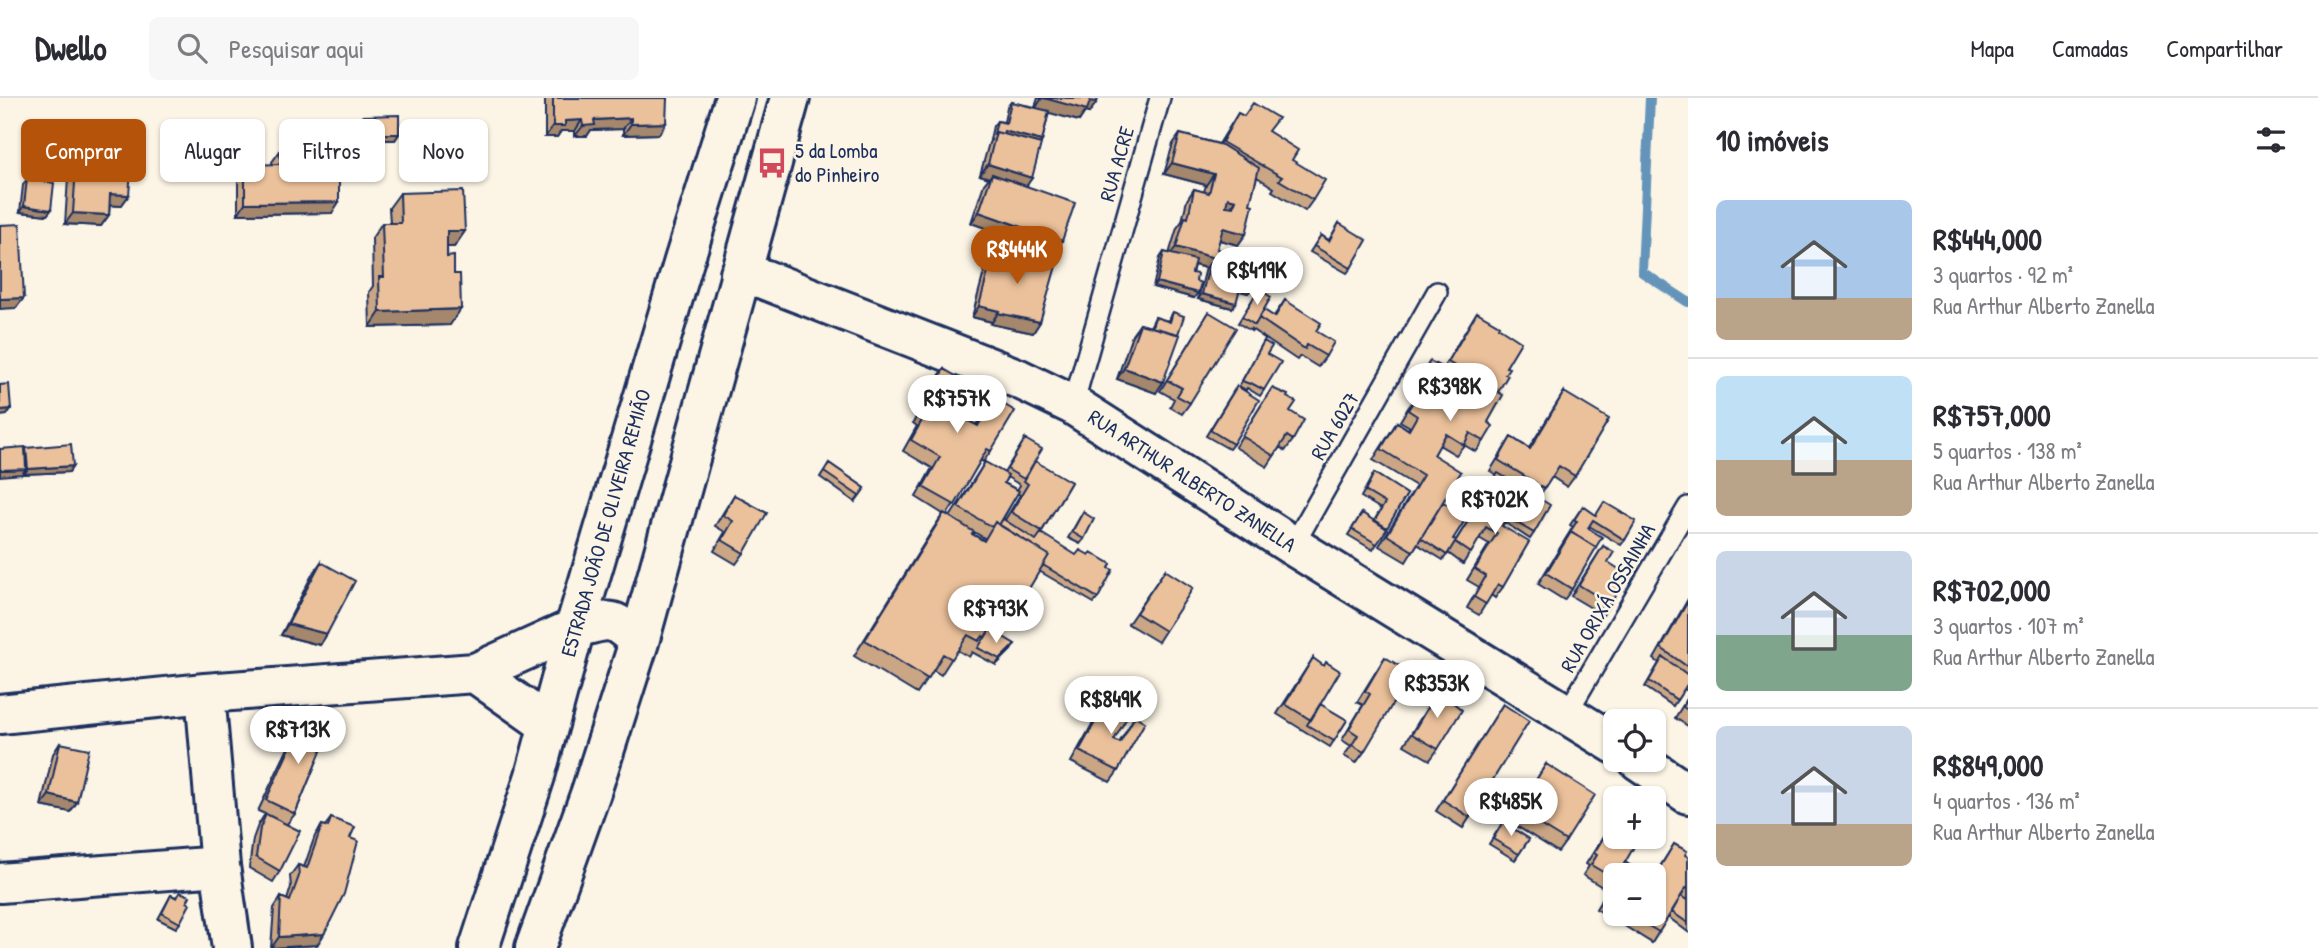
<!DOCTYPE html>
<html lang="pt">
<head>
<meta charset="utf-8">
<style>
	:root { --surface:#fff; --page:#f7f7f7; --text:#2b2b33; --muted:#7c7c81; --line:#e1e1e2; --accent:#b45309 }
	body { margin:0; font-family:"Patrick Hand",sans-serif; background:var(--page); color:var(--text); height:100vh; display:flex; flex-direction:column; font-size:26px; white-space:nowrap }
	* { box-sizing:border-box; margin:0 }
	p { font-size:23px; color:var(--muted) }
	.icon { flex:none; width:38px; height:38px; fill:none; stroke:currentColor; stroke-width:2; stroke-linecap:round; stroke-linejoin:round }
	.map { position:relative; flex:1; overflow:hidden }
	.details { display:flex; flex-direction:column; background:var(--surface); width:630px }
	.details>* { flex:none }
	.guide { position:absolute; left:21px; top:21px; width:665px; height:63px; display:flex; gap:14px }
	.controls { position:absolute; left:1603px; top:611px; display:grid; gap:14px }
	.controls a { display:grid; place-items:center; width:63px; height:63px; border-radius:10px; background:var(--surface); box-shadow:0 2px 5px #0004; font-size:35px }
	.price { position:absolute; translate:-50% -60px; padding:0 16px; border-radius:24px; background:#fff; color:#222; font-size:23px; line-height:46px; filter:drop-shadow(0 2px 4px #0008) }
	.price::after { content:''; position:absolute; left:50%; top:42px; width:21px; height:16px; margin-left:-10px; background:inherit; clip-path:polygon(0 0,100% 0,50% 100%) }
	.price.on { background:var(--accent); color:#fff }
	ul { padding:0; list-style:none }
	li { display:flex; align-items:center; gap:21px; height:175px; padding:0 28px }
	li+li { border-top:2px solid var(--line) }
	li span { display:grid; place-items:center; flex:none; width:196px; height:140px; border-radius:10px; color:#555 }
	li>.icon { margin-inline-start:auto }
	span .icon { width:84px; height:84px; fill:#fffc; stroke-width:1 }
	li b { font-size:30px }
	h2 { display:flex; justify-content:space-between; align-items:center; height:84px; padding:0 28px; font-size:30px }
	.pill { padding:0 24px; border-radius:10px; background:var(--surface); box-shadow:0 2px 5px #0004; font-size:24px; line-height:63px }
	.pill.on { background:var(--accent); color:#fff }
	header { display:flex; align-items:center; gap:42px; box-sizing:border-box; height:98px; padding:0 35px; background:var(--surface); border-bottom:2px solid var(--line) }
	header strong { font-size:33px }
	nav { display:flex; gap:38px; margin-inline-start:auto; font-size:24px }
	.search { width:490px; height:63px; background:var(--page); display:flex; align-items:center; gap:18px; box-sizing:border-box; padding:0 24px; border-radius:10px; color:var(--muted); font-size:26px }
	main { display:flex; flex:1; min-height:0 }
	.map>svg:first-child { display:block }
	.lines { fill:none; stroke-linecap:round; stroke-linejoin:round }
	.stream { stroke:#6594ba; stroke-width:10 }
	.lane-casing { stroke:#1b2f5e; stroke-width:24 }
	.street-casing { stroke:#1b2f5e; stroke-width:44 }
	.secondary-casing { stroke:#1b2f5e; stroke-width:44 }
	.lane { stroke:#fcf5e5; stroke-width:19 }
	.street { stroke:#fcf5e5; stroke-width:38 }
	.secondary { stroke:#fcf5e5; stroke-width:38 }
	.wall { fill:#caa685; stroke:#1b2f5e; stroke-width:2; fill-rule:evenodd }
	.shaded-wall { fill:#a4876c; stroke:#1b2f5e; stroke-width:2 }
	.building { fill:#ebc19b; stroke:#1b2f5e; stroke-width:2; fill-rule:evenodd }
	.labels { text-anchor:middle; stroke-width:5; stroke-linejoin:round; paint-order:stroke }
	.poi-label { font-size:21px; fill:#1b2f5e; stroke:#fcf5e5; text-anchor:start }
	.street-label { font-size:21px; fill:#1b2f5e; stroke:#fcf5e5 }
</style>
</head>
<body>
<header>
<strong>Dwello</strong>
<div class="search"><svg class="icon" aria-label="search" viewBox="0 0 24 24"><circle cx="10" cy="10" r="6"/><path d="M15 15l6 6"/></svg>Pesquisar aqui</div>
<nav><a>Mapa</a><a>Camadas</a><a>Compartilhar</a></nav>
</header>
<main>
<div class="map">
<svg width="1688" height="850" viewBox="0 0 1688 850">
	<rect width="100%" height="100%" fill="#fcf5e5"/>
	<filter id="ink" filterUnits="userSpaceOnUse"><feTurbulence type="fractalNoise" baseFrequency=".0143" numOctaves="2"/><feDisplacementMap in="SourceGraphic" scale="14" xChannelSelector="R" yChannelSelector="G"/><feConvolveMatrix kernelMatrix="1 2 1 2 8 2 1 2 1" color-interpolation-filters="sRGB"/></filter>
	<g filter="url(#ink)">
		<g class="lines">
			<path class="stream" d="M1650,0L1642,174L1688,204"/>
			<g class="lane-casing">
				<path id="lane" d="M1073,307L1160,0
					M1293,448L1437,194
					M1567,615L1688,409"/>
			</g>
			<g class="street-casing">
				<path id="street" d="M740,176L763,181L1019,281L1073,307L1293,448L1615,646
					M475,575L547,626
					M0,616L205,595
					M1638,662L1688,696
					M220,768L232,850
					M0,785L220,768L205,595L475,575L575,530"/>
			</g>
			<g class="secondary-casing">
				<path id="secondary" d="M575,530C611,521 611,517 639,544
					M479,850L535,678L575,530L684,163L735,0
					M535,850L591,694L639,544L790,0"/>
			</g>
			<use href="#lane" class="lane"/>
			<use href="#street" class="street"/>
			<use href="#secondary" class="secondary"/>
		</g>
		<path class="wall" d="M545,0H667L659,36L623,37V31L591,32L587,38H575V33H561L557,39H545Z
			M1038,0H1098L1089,15L1085,14L1079,23L1049,14L1042,43L1040,46L1027,88L1062,143L1054,154L971,125L984,86L989,80L980,77L989,45L991,42H990L993,28L997,23L1004,24L1007,9L1011,4L1035,9Z
			M1238,15L1268,33L1292,62L1313,102L1305,113L1272,93L1274,90L1257,79L1238,147L1219,142L1217,151L1221,168L1252,190L1248,195L1239,193L1232,210L1198,201L1206,170L1194,167L1192,175L1196,183L1198,195L1194,200L1153,189L1160,160L1164,154L1169,156L1177,130L1182,123L1187,102L1194,91L1204,94L1206,87L1164,76L1173,46L1180,36L1219,46Z
			M363,18L399,36L395,42H358L359,23Z
			M280,53L309,67L326,79L332,115L238,116V77L245,67H273L272,64Z
			M76,69L129,97L121,108L110,107L109,117L101,128L65,126L68,80Z
			M27,81L51,112L47,117L20,114L23,87Z
			M400,95L465,133L454,149H447L450,227L370,229L369,194L373,188L372,140L382,125H390L389,110Z
			M1339,125L1351,170L1347,175L1310,154L1321,137L1329,142Z
			M994,152L1040,224L1033,235L991,226L992,224L972,219L987,163Z
			M1259,191L1262,215L1274,218L1285,202L1316,233L1326,258L1318,269L1300,258L1297,262L1251,231V233L1238,225Z
			M1173,214L1156,295L1117,281L1132,237L1140,226L1150,229L1155,219L1168,223Z
			M1209,214L1190,305L1182,316L1170,309L1174,301L1160,293Z
			M1477,214L1498,229L1506,269L1505,276L1498,294L1488,324L1484,343L1476,354L1464,347L1456,357L1439,347L1434,357L1443,404L1453,441L1456,442L1497,377L1490,373L1511,339L1529,350L1564,294L1575,378L1567,389L1552,379L1538,400L1534,435L1530,441L1504,424L1502,428L1503,489L1495,500L1491,497L1479,517L1467,510L1479,489L1467,482L1489,446L1479,440L1463,466L1448,455L1443,462L1417,446L1406,464L1379,448L1416,388L1373,362L1397,324L1408,331L1410,329L1400,323L1408,310L1416,299L1425,305L1433,294L1417,285L1430,263L1443,270ZM1446,278L1447,279L1437,294L1436,293Z
			M1264,243L1267,256L1264,292L1260,298L1247,290L1246,292L1239,288Z
			M944,271L963,320L976,327L993,300L991,353L983,364L981,362L947,417L950,419L985,364L1004,375L1025,341L1034,366L1071,384L1041,435L1098,500L1094,505L1039,473L1012,519L1001,534L992,529L990,531L1011,552L996,567L972,554L969,559L957,552L941,577L933,572L917,596L854,558L933,431L943,416L916,399L932,370L903,353L917,328L913,325L936,282ZM1007,379L1020,387L1017,392L1004,385ZM1017,395L1020,397L1005,422L1003,421ZM974,434L984,440L983,442L972,436Z
			M1272,290L1287,299L1290,313L1293,342L1285,353L1280,349L1267,369L1235,349Z
			M1233,294V346L1229,351L1206,338Z
			M26,350L73,368L69,374L24,376V374L22,376L25,352Z
			M829,365L865,390L855,404L820,379Z
			M1374,375L1407,396L1373,452L1348,437L1362,415L1374,423L1381,411L1361,399Z
			M734,397L744,455L736,466L714,453L725,434L715,428Z
			M1583,408L1625,442L1621,447L1589,428L1572,491L1564,502L1538,486L1566,440L1573,429L1570,427Z
			M1083,414L1084,441L1080,446L1068,440Z
			M1603,448L1608,464L1610,506L1603,517L1571,498Z
			M321,464L327,536L320,547L281,537L313,475Z
			M1165,472V533L1158,544L1128,526Z
			M1688,501V593L1684,591L1673,608L1645,589L1659,565L1654,561Z
			M1385,559L1364,654L1356,665L1344,658L1351,648L1342,642L1363,607L1357,604Z
			M1313,560L1320,606L1347,622L1330,649L1277,616Z
			M1438,592V651L1430,662L1404,647Z
			M1688,599V628L1675,620Z
			M1108,601L1114,642L1119,645L1135,618L1118,673L1110,684L1071,664L1100,612Z
			M1503,606L1470,719L1463,730L1436,713Z
			M295,626H332L295,716L287,726L280,773L273,784L249,770L253,741L258,727L265,716L258,713L289,648L284,645L288,637Z
			M60,645L77,704L70,714L41,708L53,656Z
			M1546,666L1566,743L1558,754L1510,724Z
			M331,720L350,740L324,836L317,847L271,850L274,810L281,799L287,802L291,789L290,778L298,767L304,769L315,738L322,727L325,728Z
			M1615,720L1625,764L1644,777H1615V808L1612,806L1605,816L1596,811L1610,788L1605,785L1602,789L1583,777L1589,768L1586,766Z
			M1503,724L1529,741L1515,762L1489,746Z
			M1674,746L1685,757L1688,759V834L1668,819L1652,845L1623,827L1629,817L1626,816H1654V778Z
			M180,794L187,804L180,825L176,830L158,821L171,797L176,799Z"/>
		<path class="shaded-wall" d="M1042,0L1090,3L1097,4L1089,15L1085,14L1079,23L1035,11Z
			M631,20L623,31L591,32L587,38H575L583,28L594,22Z
			M582,22L575,33H561L557,39H545L553,28L565,23Z
			M666,25L659,36L623,37L631,26Z
			M1004,33L1042,43L1038,48L996,36Z
			M362,36H399L395,42H358Z
			M1172,65L1214,76L1206,87L1164,76Z
			M988,66L1032,80L1025,90L992,76L989,80L980,77Z
			M110,96L129,97L121,108L103,107Z
			M1228,100L1236,102L1228,113L1220,111Z
			M339,104L332,115L238,116L245,105Z
			M24,108L51,112L47,117L20,114Z
			M979,114L1062,143L1054,154L971,125Z
			M73,115L109,117L101,128L65,126Z
			M1223,130L1246,136L1238,147L1216,141Z
			M447,133H465L454,149H436Z
			M1176,149L1225,163L1217,173L1210,165L1206,170L1168,160Z
			M1157,184L1198,195L1194,200L1153,189Z
			M1241,187L1252,190L1248,195L1237,192Z
			M1202,196L1236,205L1232,210L1198,201Z
			M24,200L16,210L0,211V201Z
			M979,208L999,213L992,224L972,219Z
			M461,211L450,227L370,229L380,214Z
			M998,215L1040,224L1033,235L991,226Z
			M1124,270L1163,284L1156,295L1117,281Z
			M11,311L7,317L0,318V312Z
			M73,368L69,374L24,376L28,371Z
			M26,371L22,376L0,378V372Z
			M288,526L327,536L320,547L281,537Z
			M1015,546L1011,552L996,567L1000,561Z
			M49,697L77,704L70,714L41,708Z
			M324,836L317,847L271,850L279,839Z"/>
		<path class="building" d="M553,0H667L666,25L631,26V20L594,22L595,27L583,28L582,22L565,23V28H553Z
			M1044,0H1098L1097,4L1090,3L1087,12Z
			M1011,4L1049,13L1042,43L1004,33L1003,36L996,34L995,36H994L997,23L1006,25Z
			M1253,5L1278,20L1268,33L1298,52L1292,62L1325,82L1313,102L1279,82L1282,79L1222,44L1238,15L1244,18Z
			M399,17V36H362L363,18Z
			M996,34L1041,46L1032,80L988,66Z
			M1180,36L1222,47L1259,70L1250,106L1253,107L1246,136L1223,130L1217,151L1228,154L1225,163L1176,149L1185,119L1188,120L1194,91L1209,95L1214,76L1172,65ZM1228,100L1236,102L1233,109L1226,108Z
			M280,53L309,54V67H327L326,79H339V104L245,105V67L281,66Z
			M76,69L131,72L129,97L110,96L109,117L73,115Z
			M992,76L1075,105L1062,143L979,114Z
			M27,81L54,85L51,112L24,108Z
			M463,93L465,133H447V159L454,158V176H460L461,211L380,214L379,179H384L382,125H401L400,95Z
			M1339,125L1367,142L1351,170L1314,148L1321,137L1329,143Z
			M20,126L24,200L0,201V127Z
			M994,152L1056,168L1040,224L998,215L999,213L979,208Z
			M1164,154L1195,162L1192,175L1197,176L1196,183L1201,185L1198,195L1157,184Z
			M1210,165L1255,177L1252,190L1241,187L1236,205L1202,196Z
			M1259,191L1271,199L1255,227L1242,219Z
			M1285,202L1321,225L1316,233L1334,244L1326,258L1307,247L1305,251L1259,220L1264,212L1275,219Z
			M1173,214L1184,218L1178,236L1152,229L1155,219L1170,224Z
			M1209,214L1236,230L1190,305L1177,298L1182,290L1167,282Z
			M1477,214L1499,227L1498,229L1521,244L1506,269L1509,270L1505,276L1508,277L1498,294L1503,297L1488,324L1493,328L1484,343L1470,335L1464,347L1446,336L1434,357L1461,374L1413,453L1387,437L1423,377L1381,351L1397,324L1409,332L1417,318L1408,312L1416,299L1427,306L1434,292L1438,294L1451,273L1484,293L1487,287L1448,264Z
			M1140,226L1180,237L1163,284L1124,270Z
			M1264,243L1272,248L1267,256L1281,264L1264,292L1251,285L1250,286L1242,283Z
			M1430,263L1448,274L1438,290L1421,279Z
			M944,271L979,292L963,320L978,328L993,300L1015,313L991,353L987,351L955,407L923,389L940,359L911,342L925,317L920,314Z
			M9,286L11,311L0,312V287Z
			M1237,288L1259,302L1233,346L1210,332Z
			M1272,290L1288,297L1287,299L1296,304L1290,313L1304,322L1293,342L1287,338L1274,358L1242,338Z
			M1564,294L1609,321L1575,378L1559,368L1545,390L1541,388L1539,393L1533,389L1536,385L1498,362L1511,339L1530,351Z
			M1025,341L1042,351L1024,381L1007,371Z
			M71,346L73,368L28,371L26,350Z
			M25,349L26,371L0,372V351Z
			M1035,363L1071,384L1042,433L1011,414L1028,386L1024,383Z
			M985,364L1008,377L1004,385L1019,393L999,427L995,424L992,429L958,409Z
			M829,365L865,390L859,398L824,374Z
			M1374,375L1407,396L1387,430L1375,422L1385,405L1365,393Z
			M1498,375L1524,391L1502,428L1529,444L1503,489L1498,486L1486,506L1474,499L1486,478L1475,471L1497,435L1486,429L1471,455L1455,444Z
			M1524,391L1550,407L1534,435L1507,419Z
			M734,397L767,415L744,455L722,442L733,423L723,417Z
			M1443,404L1467,419L1453,441L1456,442L1447,457L1421,440Z
			M1604,404L1636,423L1625,442L1593,422L1588,430L1602,439L1596,449L1570,434L1577,423L1574,422L1583,408L1596,417Z
			M1083,414L1094,421L1084,441L1072,434Z
			M944,415L974,434L972,436L984,443L995,424L1049,457L1012,519L1001,513L985,540L983,538L979,543L968,537L952,561L943,556L928,581L865,542Z
			M1362,415L1387,431L1377,446L1352,431Z
			M1003,421L1036,442L1041,435L1076,457L1080,452L1089,457L1091,454L1111,466L1109,470L1113,472L1098,500L1043,467L1049,457L999,427Z
			M1571,434L1596,450L1572,491L1546,475Z
			M1603,448L1614,454L1608,464L1628,477L1610,506L1579,487Z
			M321,464L355,483L327,536L288,526Z
			M1165,472L1193,490L1165,533L1136,515Z
			M1688,503V569L1661,550Z
			M990,531L1015,546L1000,561L978,550Z
			M1385,559L1411,575L1364,654L1352,647L1358,637L1349,631L1370,596L1365,593Z
			M1663,559L1688,577V585L1677,602L1649,583Z
			M1313,560L1324,568L1326,564L1340,573L1311,622L1285,606Z
			M1438,592L1462,612L1438,651L1412,636Z
			M1108,601L1130,614L1114,642L1120,645L1135,618L1145,624L1118,673L1079,653Z
			M1688,601V612L1683,609Z
			M1320,606L1347,622L1334,643L1307,627Z
			M1503,606L1529,623L1470,719L1443,702Z
			M295,626H332L295,716L266,702L296,637L291,634Z
			M60,645L89,651L77,704L49,697Z
			M1546,666L1595,697L1566,743L1517,713Z
			M266,716L300,733L280,773L256,759L260,730Z
			M331,720L355,729L350,740L358,743L344,796L324,836L279,839L281,799L290,803L299,778L298,767L307,770L322,727L328,729Z
			M1615,721V738H1640L1618,777L1612,774L1610,778L1591,767L1597,757L1594,755Z
			M1503,724L1529,741L1519,756L1493,741Z
			M1674,746L1687,753L1685,757L1688,759V791L1686,790L1659,834L1630,817L1631,816H1654V779Z
			M1625,764L1644,777H1618Z
			M1615,780V800L1609,811L1600,805Z
			M180,794L190,798L187,804L190,806L180,825L162,815L171,797L177,800Z
			M1681,798L1688,803V825L1672,814Z"/>
	</g>
	<defs>
		<g id="bus-bare" transform="scale(2.415)"><path d="M-5-6H5V4H4V6H2V4H-2V6H-4V4H-5ZM-3.5-4V0h7V-4ZM-3.5 1.2v1.5H-2V1.2ZM2 1.2v1.5H3.5V1.2Z" fill="#d1495b" stroke="#fcf5e5" stroke-width="2.5" paint-order="stroke"/></g>
	</defs>
	<g fill-rule="evenodd">
		<use href="#bus-bare" x="772" y="65"/>
	</g>
	<g class="labels">
		<g class="poi-label">
			<text x="795" y="60">5 da Lomba<tspan x="795" dy="24">do Pinheiro</tspan></text>
		</g>
		<g class="street-label">
			<text transform="translate(1117 66) rotate(-74)" y="7">RUA ACRE</text>
			<text transform="translate(1335 328) rotate(-60)" y="7">RUA 6027</text>
			<text transform="translate(1192 383) rotate(33)" y="7">RUA ARTHUR ALBERTO ZANELLA</text>
			<text transform="translate(606 425) rotate(-74)" y="7">ESTRADA JOÃO DE OLIVEIRA REMIÃO</text>
			<text transform="translate(1608 500) rotate(-60)" y="7">RUA ORIXÁ OSSAINHA</text>
		</g>
	</g>
</svg>
<div class="controls">
<a><svg class="icon" aria-label="locate" viewBox="0 0 24 24"><circle cx="12" cy="12" r="6"/><path d="M12 2v4M12 18v4M2 12h4M18 12h4"/></svg></a>
<a>+</a>
<a>−</a>
</div>
<b class="price on" style="left:1017px;top:188px">R$444K</b>
<b class="price" style="left:1257px;top:209px">R$419K</b>
<b class="price" style="left:1450px;top:325px">R$398K</b>
<b class="price" style="left:957px;top:337px">R$757K</b>
<b class="price" style="left:1495px;top:438px">R$702K</b>
<b class="price" style="left:996px;top:547px">R$793K</b>
<b class="price" style="left:1437px;top:622px">R$353K</b>
<b class="price" style="left:1111px;top:638px">R$849K</b>
<b class="price" style="left:298px;top:668px">R$713K</b>
<b class="price" style="left:1511px;top:740px">R$485K</b>
<div class="guide">
<a class="pill on">Comprar</a>
<a class="pill">Alugar</a>
<a class="pill">Filtros</a>
<a class="pill">Novo</a>
</div>
</div>
<section class="details">
<h2>10 imóveis<svg class="icon" aria-label="filters" viewBox="0 0 24 24"><path d="M4 7h16M4 17h16"/><circle cx="9" cy="7" r="2"/><circle cx="15" cy="17" r="2"/></svg></h2>
<ul>
<li><span style="background:linear-gradient(#a9c7e8 70%,#b9a48a 0)"><svg class="icon" aria-label="home" viewBox="0 0 24 24"><path d="M3 11l9-7 9 7M6 9v11h12V9"/></svg></span><div><b>R$444,000</b><p>3 quartos · 92 m²</p><p>Rua Arthur Alberto Zanella</p></div></li>
<li><span style="background:linear-gradient(#bfe0f5 60%,#b9a48a 0)"><svg class="icon" aria-label="home" viewBox="0 0 24 24"><path d="M3 11l9-7 9 7M6 9v11h12V9"/></svg></span><div><b>R$757,000</b><p>5 quartos · 138 m²</p><p>Rua Arthur Alberto Zanella</p></div></li>
<li><span style="background:linear-gradient(#c9d6e8 60%,#7fa58c 0)"><svg class="icon" aria-label="home" viewBox="0 0 24 24"><path d="M3 11l9-7 9 7M6 9v11h12V9"/></svg></span><div><b>R$702,000</b><p>3 quartos · 107 m²</p><p>Rua Arthur Alberto Zanella</p></div></li>
<li><span style="background:linear-gradient(#c9d6e8 70%,#b9a48a 0)"><svg class="icon" aria-label="home" viewBox="0 0 24 24"><path d="M3 11l9-7 9 7M6 9v11h12V9"/></svg></span><div><b>R$849,000</b><p>4 quartos · 136 m²</p><p>Rua Arthur Alberto Zanella</p></div></li>
</ul>
</section>
</main>
</body>
</html>
